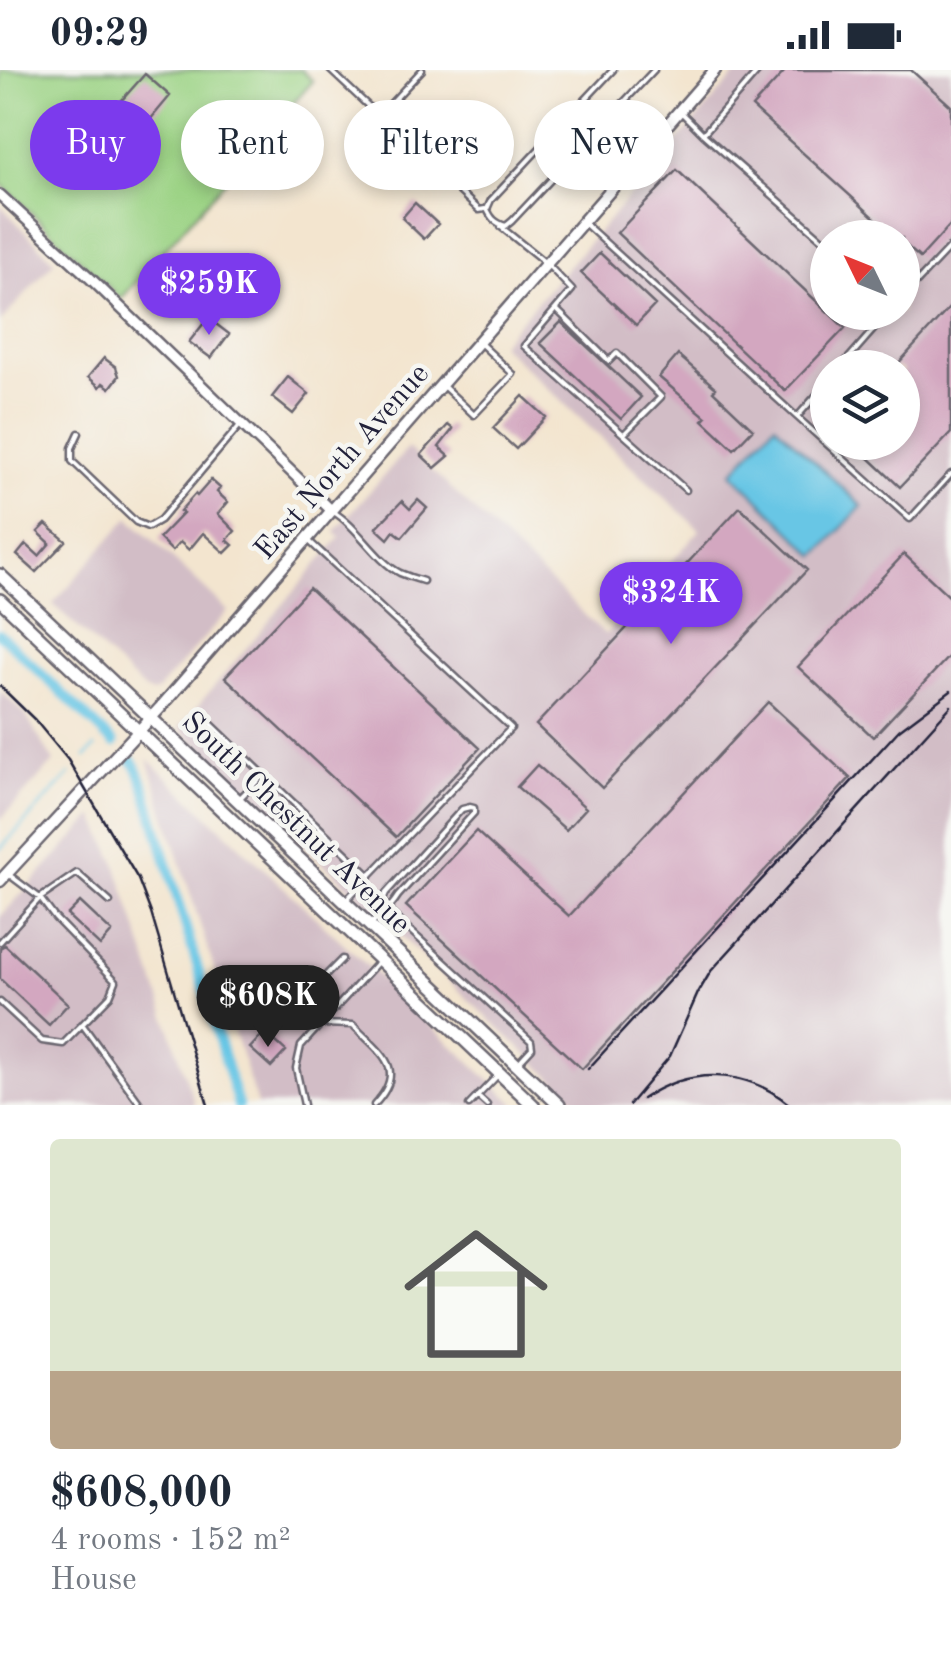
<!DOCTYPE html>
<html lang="en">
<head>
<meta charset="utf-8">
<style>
	:root { --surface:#fff; --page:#f2f2f3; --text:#1f2937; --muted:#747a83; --accent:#7c3aed }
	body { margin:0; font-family:"Old Standard TT",serif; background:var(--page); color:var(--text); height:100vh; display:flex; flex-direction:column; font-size:38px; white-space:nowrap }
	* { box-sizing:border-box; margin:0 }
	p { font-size:32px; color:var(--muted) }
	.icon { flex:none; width:55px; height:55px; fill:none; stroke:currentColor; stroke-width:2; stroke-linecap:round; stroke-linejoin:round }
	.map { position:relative; height:1035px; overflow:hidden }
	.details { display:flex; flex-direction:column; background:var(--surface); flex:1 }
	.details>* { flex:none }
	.top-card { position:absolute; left:30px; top:30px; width:892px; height:90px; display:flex; gap:20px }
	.needle { width:65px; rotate:313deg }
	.tools { position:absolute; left:810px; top:150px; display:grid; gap:20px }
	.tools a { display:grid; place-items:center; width:110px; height:110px; border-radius:50%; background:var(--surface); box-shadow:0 5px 15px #0003; font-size:50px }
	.price { position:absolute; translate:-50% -85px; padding:0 22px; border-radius:35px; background:var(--accent); color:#fff; font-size:32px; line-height:65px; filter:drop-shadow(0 2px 5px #0008) }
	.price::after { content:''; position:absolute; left:50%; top:60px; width:30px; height:22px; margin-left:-15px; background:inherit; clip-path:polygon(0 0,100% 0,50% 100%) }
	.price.active { background:#222; color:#fff }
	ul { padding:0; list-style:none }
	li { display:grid; align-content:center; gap:20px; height:530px; padding:0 50px }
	li span { display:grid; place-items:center; height:310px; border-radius:10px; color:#555 }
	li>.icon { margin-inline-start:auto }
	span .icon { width:180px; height:180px; fill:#fffc; stroke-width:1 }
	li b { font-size:42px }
	.chip { padding:0 35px; border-radius:45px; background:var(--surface); box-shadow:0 5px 15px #0003; font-size:35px; line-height:90px }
	.chip.active { background:var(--accent); color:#fff }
	.status { display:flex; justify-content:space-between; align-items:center; height:70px; padding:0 50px; background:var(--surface); direction:ltr }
	.status svg { height:28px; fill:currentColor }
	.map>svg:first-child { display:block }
	.industrial { fill:#d2bdc6; fill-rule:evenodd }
	.green { fill:#9cd385; stroke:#5f7a60; stroke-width:2.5 }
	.water { fill:#67c6e5; stroke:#447490; stroke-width:2.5 }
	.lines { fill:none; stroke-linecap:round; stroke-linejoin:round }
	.stream { stroke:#67c6e5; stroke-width:2.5 }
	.canal { stroke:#67c6e5; stroke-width:10 }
	.building { fill:#d3a7c0 }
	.service-casing { stroke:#6b666f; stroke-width:9 }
	.minor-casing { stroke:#6b666f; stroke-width:14 }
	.tertiary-casing { stroke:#6b666f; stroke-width:15 }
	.secondary-casing { stroke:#6b666f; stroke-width:16 }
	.service { stroke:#fff; stroke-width:4 }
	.minor { stroke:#fff; stroke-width:9 }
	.tertiary { stroke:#fff; stroke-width:10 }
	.secondary { stroke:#fff; stroke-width:11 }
	.rail { stroke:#22223b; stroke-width:2.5 }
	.labels { text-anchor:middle; stroke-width:9; stroke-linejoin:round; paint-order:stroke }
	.street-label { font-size:30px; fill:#22223b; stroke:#f6f6f2 }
</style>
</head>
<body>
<div class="status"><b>09:29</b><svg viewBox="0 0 49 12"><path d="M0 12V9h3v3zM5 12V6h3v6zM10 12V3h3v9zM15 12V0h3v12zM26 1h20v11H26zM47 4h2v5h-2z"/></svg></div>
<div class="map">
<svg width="951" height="1035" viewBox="0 0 951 1035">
	<rect width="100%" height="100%" fill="#f6f6f2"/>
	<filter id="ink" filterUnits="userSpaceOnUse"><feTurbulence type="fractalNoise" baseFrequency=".01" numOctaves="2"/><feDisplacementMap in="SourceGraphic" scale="20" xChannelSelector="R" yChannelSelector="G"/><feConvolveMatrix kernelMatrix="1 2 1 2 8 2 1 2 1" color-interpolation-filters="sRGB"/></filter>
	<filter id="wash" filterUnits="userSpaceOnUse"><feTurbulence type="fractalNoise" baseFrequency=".0048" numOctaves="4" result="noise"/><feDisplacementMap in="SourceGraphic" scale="40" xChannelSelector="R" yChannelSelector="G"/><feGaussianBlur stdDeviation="2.25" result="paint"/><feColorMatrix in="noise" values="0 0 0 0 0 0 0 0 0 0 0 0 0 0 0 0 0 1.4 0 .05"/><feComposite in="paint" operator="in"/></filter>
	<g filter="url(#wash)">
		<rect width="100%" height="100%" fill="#f3e5cf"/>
		<path class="industrial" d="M740,0H951V1035H581L179,658L340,467L335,461L408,378L606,565L700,460L500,274ZM828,168H902V242H828ZM828,298H902V372H828Z
			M0,135L54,191L0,253Z
			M129,447L228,541L156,622L151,623L146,621L53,534Z
			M0,621L24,643L54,692L0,750Z
			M148,689L245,781L516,1035H257Z
			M94,746L115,791L195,1035H0V847Z"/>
		<path class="green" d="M0,0H301L313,11L121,229L0,113Z"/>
		<path class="water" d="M775,354L862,436L816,486L732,403Z"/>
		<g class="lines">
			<path class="stream" d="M102,669L105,664
				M86,687L95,677
				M0,779L70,704"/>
			<path class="canal" d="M0,564L114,673
				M129,687L137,698L145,718L238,1035"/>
		</g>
		<g id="blocks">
			<path class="building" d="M786,0H911L951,36V154L920,188L902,172V168H897L752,37Z
				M145,4L170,26L139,63L114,39Z
				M677,100L845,258L785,321L617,163Z
				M415,133L438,154L424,169L402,148Z
				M600,183L655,235L636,255L581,203Z
				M168,187L189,206L174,222L154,203Z
				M951,236V363L900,417L852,372H902V298H894Z
				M208,248L229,264L211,288L189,272Z
				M561,252L641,327L621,349L540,273Z
				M678,285L716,318L713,321L753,359L734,379L703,350L706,347L659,307Z
				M104,288L116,297L119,306L110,318L103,313L100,317L88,307Z
				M288,307L309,324L293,344L272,327Z
				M523,326L546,347L516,379L493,358Z
				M448,355L453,359L439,377L449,386L435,398L421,385Z
				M211,410L220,418L217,422L228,432L218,444L235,461L227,470L233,475L225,483L203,463L189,480L180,472L172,481L159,468L183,443L180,441L195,424L197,426Z
				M418,430L427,438L402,467L394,461L388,469L376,458L402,431L410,439Z
				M740,437L807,500L602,718L536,655Z
				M46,454L66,471L36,502L17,485L26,474L39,486L50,473L38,462Z
				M904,484L951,528V584L873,667L798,597Z
				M309,518L480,678L396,767L225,607Z
				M768,632L850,708L582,999L406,836L476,761L569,846Z
				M537,695L586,738L566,760L517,717Z
				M80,832L112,862L100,876L67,845Z
				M5,875L68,934L49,955L0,909V878Z
				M265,962L286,981L271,997L250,978Z"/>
		</g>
	</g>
	<g filter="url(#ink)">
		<use href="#blocks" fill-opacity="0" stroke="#6b666f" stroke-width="2.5"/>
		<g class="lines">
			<g class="service-casing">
				<path id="service" d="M330,0L479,140L485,139
					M613,0L491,130L487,139C491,148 495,153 506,156L512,151L654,0
					M683,44L703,64L759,0
					M379,46L422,0
					M703,64L828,174
					M583,152L797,347L828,312
					M501,157L547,194L572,220L524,276L686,420
					M902,228L951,176
					M556,239L609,291L617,283L661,327L624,364
					M840,298L889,242
					M442,315L474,345L513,304L480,273
					M797,347L910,449L951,404
					M79,363L72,378V391L136,452L148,457L160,450L241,354
					M332,441C359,457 374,489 400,503C407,506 416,509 423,511
					M309,471L511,658L348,828
					M206,649L370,806
					M239,729L264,704
					M390,842L531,971L532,978L520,991
					M373,852C384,841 388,842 398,826L474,743V738L470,737L462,739L386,823L379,840L380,845
					M0,872L40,828L77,803L110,832
					M0,932L42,971L63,974L110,926L116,911L55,848L40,828L8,804
					M299,933L321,954L353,955C380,983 409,998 374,1035
					M82,954L141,1035
					M275,957L342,889
					M477,1026L487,1035
					M304,1035L296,998L301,976L377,893
					M469,1035L496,1007"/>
			</g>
			<g class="minor-casing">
				<path id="minor" d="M0,125L90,208L332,441"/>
			</g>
			<g class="tertiary-casing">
				<path id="tertiary" d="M0,811L160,638L715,0"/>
			</g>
			<g class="secondary-casing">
				<path id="secondary" d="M0,505L559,1035
					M0,530L533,1035"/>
			</g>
			<use href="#service" class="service"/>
			<use href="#minor" class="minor"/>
			<use href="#tertiary" class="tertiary"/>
			<use href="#secondary" class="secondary"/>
			<path class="rail" d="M0,616L35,650L68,690L138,809L151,843L208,1035
				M588,999L899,660L951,621
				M642,1029C689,997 746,998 790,1035
				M629,1035L670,986L698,923L711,901L951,636"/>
		</g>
	</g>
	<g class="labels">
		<g class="street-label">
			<text transform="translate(341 391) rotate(-49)" y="10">East North Avenue</text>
			<text transform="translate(297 752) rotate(44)" y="10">South Chestnut Avenue</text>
		</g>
	</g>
</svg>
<div class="tools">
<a><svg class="needle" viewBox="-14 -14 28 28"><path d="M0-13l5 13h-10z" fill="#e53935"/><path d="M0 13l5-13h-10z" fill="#747a83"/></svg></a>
<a><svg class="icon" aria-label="layers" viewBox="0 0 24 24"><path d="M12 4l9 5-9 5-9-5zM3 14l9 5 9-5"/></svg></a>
</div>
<b class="price" style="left:209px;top:268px">$259K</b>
<b class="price" style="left:671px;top:577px">$324K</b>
<b class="price active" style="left:268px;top:980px">$608K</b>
<div class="top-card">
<a class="chip active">Buy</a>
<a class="chip">Rent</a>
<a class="chip">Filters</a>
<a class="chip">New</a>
</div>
</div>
<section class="details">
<ul>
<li><span style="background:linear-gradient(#dfe7d0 75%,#b9a48a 0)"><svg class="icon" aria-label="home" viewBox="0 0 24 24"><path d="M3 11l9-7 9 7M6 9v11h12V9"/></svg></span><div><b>$608,000</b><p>4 rooms · 152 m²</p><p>House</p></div></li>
</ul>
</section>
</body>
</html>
